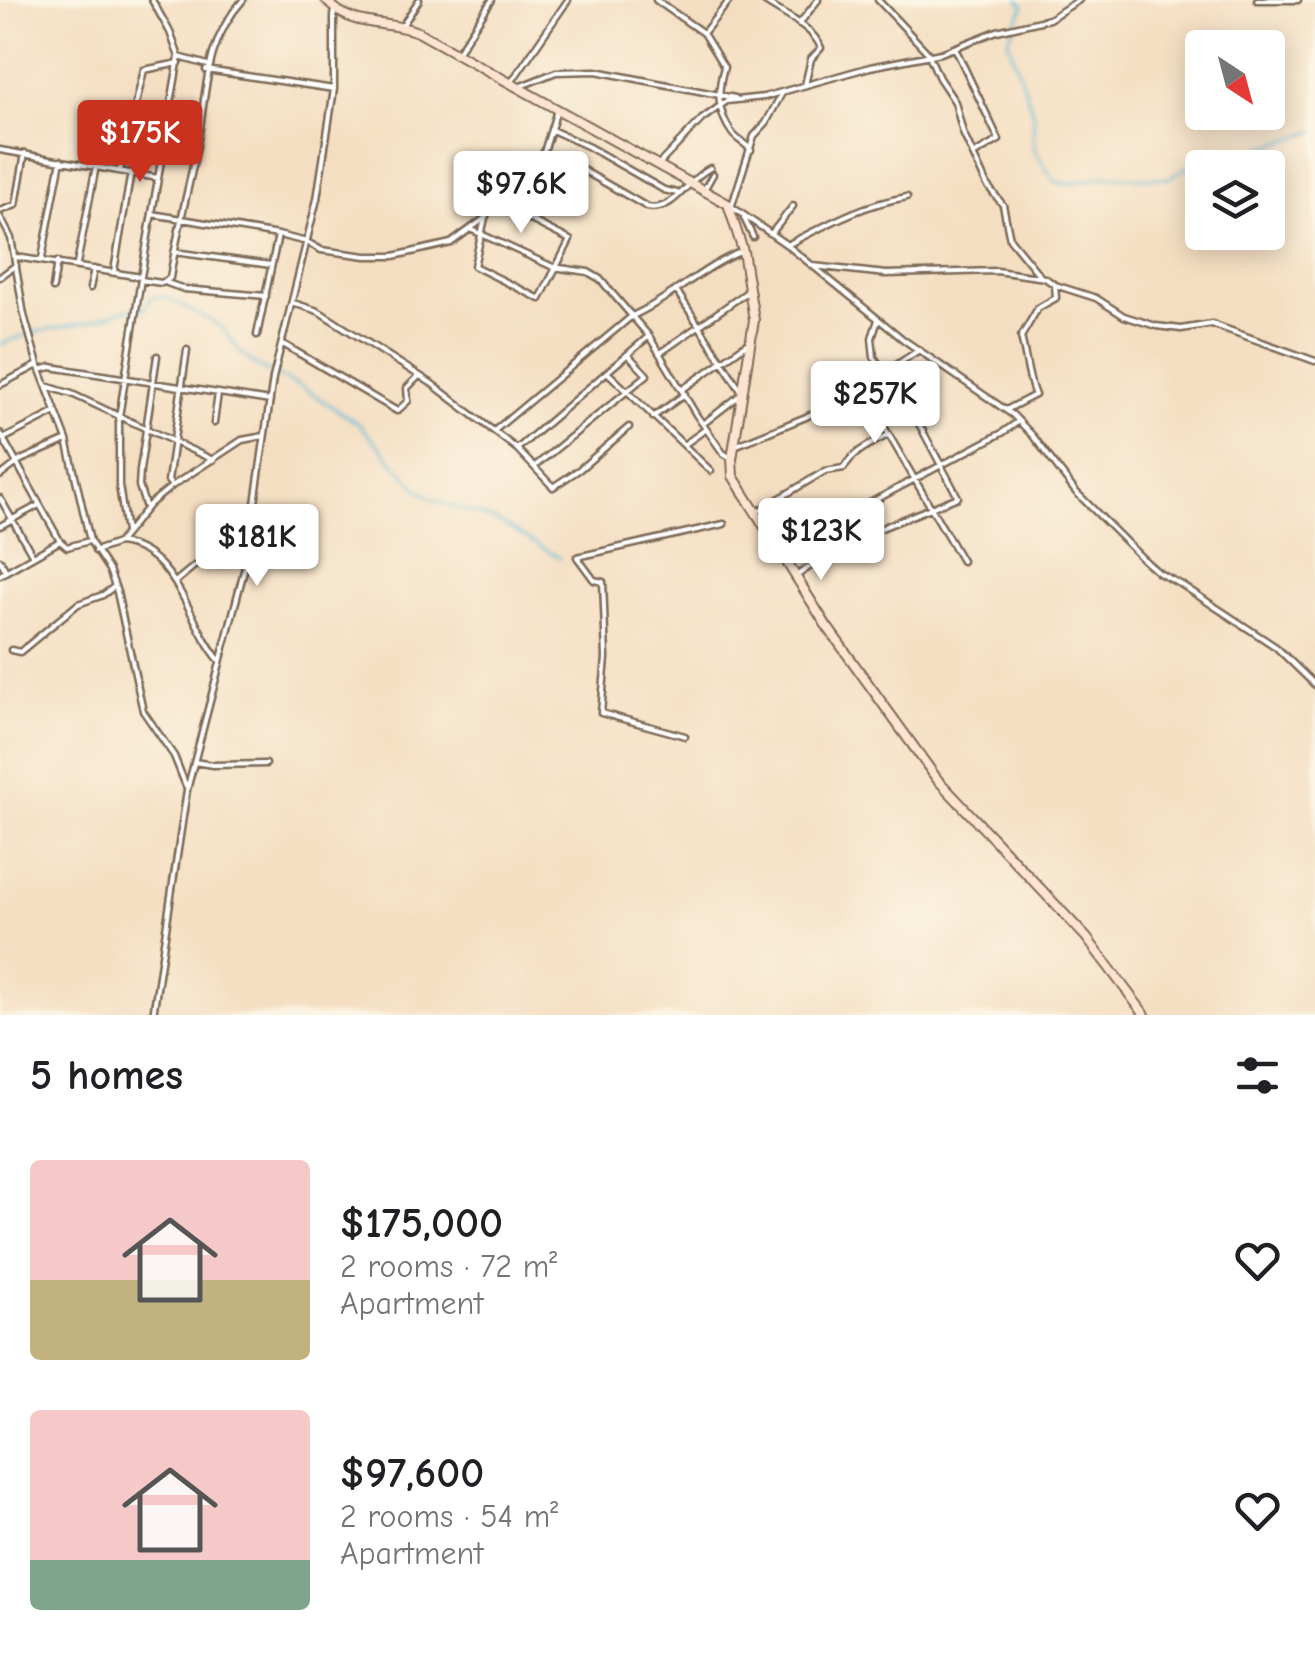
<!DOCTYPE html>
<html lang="en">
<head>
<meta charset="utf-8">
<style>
	:root { --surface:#fff; --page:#f2f2f2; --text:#202124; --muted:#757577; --accent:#c8321e }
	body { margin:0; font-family:"Comic Neue",sans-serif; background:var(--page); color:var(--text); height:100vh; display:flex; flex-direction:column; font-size:38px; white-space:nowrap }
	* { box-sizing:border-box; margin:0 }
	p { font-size:32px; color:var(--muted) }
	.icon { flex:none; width:55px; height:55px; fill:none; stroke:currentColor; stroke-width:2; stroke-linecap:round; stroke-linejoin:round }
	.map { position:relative; height:1015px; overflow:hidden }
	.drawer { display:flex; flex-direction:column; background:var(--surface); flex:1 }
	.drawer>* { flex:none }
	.needle { width:65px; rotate:144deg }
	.tools { position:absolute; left:1185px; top:30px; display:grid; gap:20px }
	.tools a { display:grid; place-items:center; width:100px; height:100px; border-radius:10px; background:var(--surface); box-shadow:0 5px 25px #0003; font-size:50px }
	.price { position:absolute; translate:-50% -85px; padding:0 22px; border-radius:10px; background:#fff; color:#222; font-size:32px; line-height:65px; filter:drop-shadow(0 2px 5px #0008) }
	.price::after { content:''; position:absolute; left:50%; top:60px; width:30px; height:22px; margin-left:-15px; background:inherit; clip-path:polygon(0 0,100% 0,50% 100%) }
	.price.current { background:var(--accent); color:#fff }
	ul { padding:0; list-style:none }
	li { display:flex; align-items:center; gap:30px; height:250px; padding:0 30px }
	li span { display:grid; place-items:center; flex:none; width:280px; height:200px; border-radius:10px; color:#555 }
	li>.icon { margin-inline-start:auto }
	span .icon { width:120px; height:120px; fill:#fffc; stroke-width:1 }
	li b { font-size:42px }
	h2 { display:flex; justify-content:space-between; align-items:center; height:120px; padding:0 30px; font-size:42px }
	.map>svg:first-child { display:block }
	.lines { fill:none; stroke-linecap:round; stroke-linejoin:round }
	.stream { stroke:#57b7d5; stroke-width:2.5 }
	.street-casing { stroke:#7c6957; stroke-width:9 }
	.secondary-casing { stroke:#7c6957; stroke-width:12 }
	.street { stroke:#fff; stroke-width:4 }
	.secondary { stroke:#fde4d1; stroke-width:8 }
</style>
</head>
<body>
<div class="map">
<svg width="1315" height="1015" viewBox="0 0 1315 1015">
	<rect width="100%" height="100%" fill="#fcf5e5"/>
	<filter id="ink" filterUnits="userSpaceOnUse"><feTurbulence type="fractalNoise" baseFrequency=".01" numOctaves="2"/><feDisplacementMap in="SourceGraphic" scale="20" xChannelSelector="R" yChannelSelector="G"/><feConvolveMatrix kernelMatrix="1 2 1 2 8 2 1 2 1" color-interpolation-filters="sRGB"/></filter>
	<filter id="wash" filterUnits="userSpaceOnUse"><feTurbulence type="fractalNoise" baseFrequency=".0048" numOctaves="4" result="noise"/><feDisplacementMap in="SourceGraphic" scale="40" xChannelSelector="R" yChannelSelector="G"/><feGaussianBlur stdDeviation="2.25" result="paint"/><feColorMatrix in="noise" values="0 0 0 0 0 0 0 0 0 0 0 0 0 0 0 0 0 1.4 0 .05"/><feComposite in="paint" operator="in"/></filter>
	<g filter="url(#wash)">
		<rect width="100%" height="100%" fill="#f4dec1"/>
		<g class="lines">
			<path class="stream" d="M1019,0L1024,6L1008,40L1033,113L1034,149L1054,181L1066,184L1108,176L1167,179L1197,161L1253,151L1315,131
				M31,333L89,322L127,309L145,308L152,297H165L222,327L240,352L258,367L302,387L359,424L419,490L434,500L497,521L560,558
				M0,344L26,335"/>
		</g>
	</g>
	<g filter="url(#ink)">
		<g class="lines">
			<g class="street-casing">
				<path id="street" d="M656,0L703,33L724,67C717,91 717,112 732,133C737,140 745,143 751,150
					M762,0C781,14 812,25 821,48L811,59L805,85
					M878,0L928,53L939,78L955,102L963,133L987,185L1003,205L1010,239L1041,277
					M1257,0H1298
					M799,24L818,0
					M402,26L419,0
					M705,31L730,0
					M955,48L999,140L973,155
					M457,53L492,0
					M179,57L208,65
					M206,70L334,89
					M510,84L568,0
					M521,86L556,72L596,71L735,98
					M170,112L199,119
					M552,130L589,147L664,190L677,193
					M0,150L158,178
					M165,150L195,155
					M543,155L560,157L647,207C674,213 687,179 710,168
					M658,165L702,119L727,101L764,97L870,67L941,53L997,31L1049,19L1079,0
					M120,170L144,70L179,63
					M704,190L713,174
					M732,205L754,136L766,123L782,93
					M732,207L787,245L904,340L1013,415L1033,436L1075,491L1143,559L1159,573L1182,585L1276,647L1315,685
					M0,211L16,205L25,153
					M152,214L278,235L307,242L321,250L366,256H394L451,243L485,218L497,193L543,155L557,110
					M0,217L11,238L24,315L38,365L67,440L90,541L109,570L117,592L143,711L174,756L186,786
					M485,218L474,266L540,299L570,240L493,201
					M744,218L753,237
					M470,229L553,267L588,272L600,279L649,336L697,416L723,453L731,458
					M771,234L793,206
					M787,245C828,224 860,205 907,197
					M174,252L271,265
					M16,257L141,277L179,57L170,32L152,0
					M42,258L61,160
					M77,264L96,166
					M813,266L886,274L997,271L1045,278L1055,285L1096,298L1124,316L1156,326L1181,329L1212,324L1315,361
					M114,271L131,172
					M0,277L16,265
					M141,280L162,283L170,278C177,233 188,190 197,147C207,92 204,43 243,0
					M167,283L184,289L266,296
					M53,288L57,262
					M90,288L94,269
					M676,290L741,391
					M293,303L318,311L431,383L517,449L553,487L580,469L629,427
					M257,335L278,235
					M283,344L397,411L408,401L407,388L419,376
					M919,350L872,381L873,405L882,423L962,561
					M660,353L750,290
					M40,370L51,367L270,401
					M607,372L711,471
					M0,385L38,365
					M46,386L72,394L213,460
					M683,389L748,343
					M1006,410L1035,395C1028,380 1026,356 1021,337L1038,308L1056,298L1055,285
					M653,417L685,394
					M214,423L218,393
					M703,424L739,396
					M494,431L632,316C671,299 703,266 743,251
					M0,433L60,541
					M3,439L56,412
					M685,444L706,429
					M737,445L806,417L872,381
					M517,449L649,336
					M535,466L647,375L629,356
					M0,476L21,460L67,440
					M172,486L168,481L187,350
					M0,498L33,556
					M146,508L139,486L140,470L157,356
					M755,513L825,471L844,468C852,452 873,443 888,435
					M0,526L39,505
					M126,532L119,485V417L141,279
					M118,543C178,549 187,623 220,661
					M95,551L118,543L150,504L172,486L242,440L264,436
					M779,551L1002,433L1019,421
					M0,560L6,571
					M0,575L60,541L67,547L89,541
					M796,576L847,542L958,497L918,422L874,357L872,338L878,320
					M175,582L198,563L247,559
					M11,650L20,652L78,604L103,595L115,586
					M685,736L601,713L606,658L603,582L594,580L577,557L724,524
					M194,762L213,765L266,764
					M153,1015L187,790L247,559L273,378L317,199L334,89V9"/>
			</g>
			<g class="secondary-casing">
				<path id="secondary" d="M326,0C352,30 386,19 418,32L728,204L743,251L754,320L732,459L733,476L826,625L937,779L1086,937L1145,1015"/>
			</g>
			<use href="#street" class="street"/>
			<use href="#secondary" class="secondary"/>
		</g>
	</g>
</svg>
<div class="tools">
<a><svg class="needle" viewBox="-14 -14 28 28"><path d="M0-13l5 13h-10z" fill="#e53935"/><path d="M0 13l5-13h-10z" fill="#757577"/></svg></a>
<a><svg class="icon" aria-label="layers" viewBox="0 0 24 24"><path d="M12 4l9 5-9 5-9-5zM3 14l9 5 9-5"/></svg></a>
</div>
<b class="price current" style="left:140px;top:185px">$175K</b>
<b class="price" style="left:521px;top:236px">$97.6K</b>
<b class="price" style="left:875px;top:446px">$257K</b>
<b class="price" style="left:821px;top:583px">$123K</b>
<b class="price" style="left:257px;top:589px">$181K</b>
</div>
<section class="drawer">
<h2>5 homes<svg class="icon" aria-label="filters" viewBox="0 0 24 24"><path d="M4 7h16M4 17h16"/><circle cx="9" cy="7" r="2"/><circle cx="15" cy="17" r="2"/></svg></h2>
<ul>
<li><span style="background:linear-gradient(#f6c9c9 60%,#c2b280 0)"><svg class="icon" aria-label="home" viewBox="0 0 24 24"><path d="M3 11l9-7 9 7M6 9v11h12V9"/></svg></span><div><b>$175,000</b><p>2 rooms · 72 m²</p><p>Apartment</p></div><svg class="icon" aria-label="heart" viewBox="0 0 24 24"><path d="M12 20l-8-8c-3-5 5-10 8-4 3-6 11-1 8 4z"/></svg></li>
<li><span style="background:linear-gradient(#f6c9c9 75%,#7fa58c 0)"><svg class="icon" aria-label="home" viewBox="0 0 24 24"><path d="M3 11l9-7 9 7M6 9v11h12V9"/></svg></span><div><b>$97,600</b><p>2 rooms · 54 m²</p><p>Apartment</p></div><svg class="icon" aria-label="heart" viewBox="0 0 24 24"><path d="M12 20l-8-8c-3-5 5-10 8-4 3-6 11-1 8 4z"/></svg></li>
</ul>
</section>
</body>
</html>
